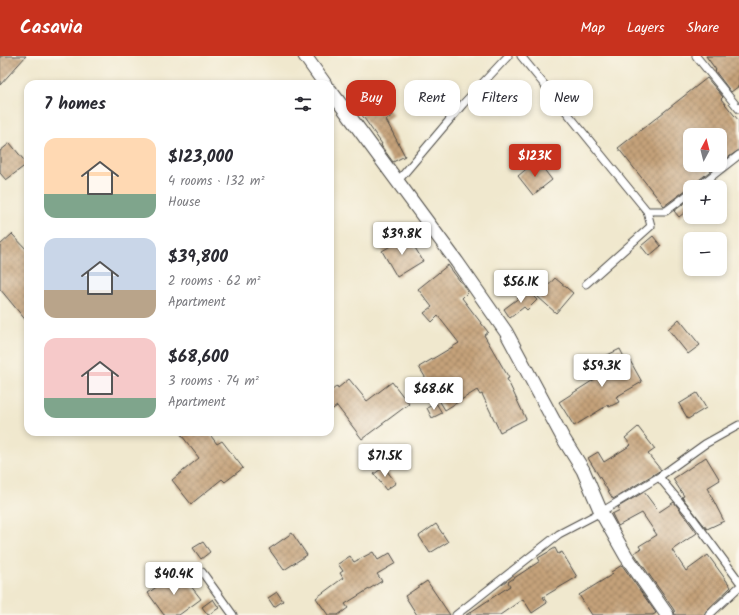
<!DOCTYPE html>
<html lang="en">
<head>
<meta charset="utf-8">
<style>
	:root { --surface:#fff; --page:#f2f2f3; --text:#2b2b33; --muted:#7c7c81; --accent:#c8321e }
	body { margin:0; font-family:Kalam,sans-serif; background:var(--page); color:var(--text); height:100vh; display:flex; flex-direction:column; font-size:15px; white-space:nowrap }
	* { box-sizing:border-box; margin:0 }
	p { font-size:13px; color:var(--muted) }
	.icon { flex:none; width:22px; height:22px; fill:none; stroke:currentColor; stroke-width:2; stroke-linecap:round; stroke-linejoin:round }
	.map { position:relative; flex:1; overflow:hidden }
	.details { position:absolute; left:24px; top:24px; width:310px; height:356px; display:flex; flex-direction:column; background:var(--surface); border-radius:12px; box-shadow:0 2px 6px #0003 }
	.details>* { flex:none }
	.guide { position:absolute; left:346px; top:24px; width:333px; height:36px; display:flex; gap:8px }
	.needle { width:26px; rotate:7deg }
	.controls { position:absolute; left:683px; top:72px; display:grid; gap:8px }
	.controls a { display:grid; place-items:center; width:44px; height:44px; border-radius:8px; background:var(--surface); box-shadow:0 2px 6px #0003; font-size:20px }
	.price { position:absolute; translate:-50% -34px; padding:0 9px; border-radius:4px; background:#fff; color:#222; font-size:13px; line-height:26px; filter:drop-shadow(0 1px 2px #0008) }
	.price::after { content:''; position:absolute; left:50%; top:24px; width:12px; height:9px; margin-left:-6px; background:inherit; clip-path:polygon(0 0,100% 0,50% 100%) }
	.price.selected { background:var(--accent); color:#fff }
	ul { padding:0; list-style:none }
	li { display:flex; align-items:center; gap:12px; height:100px; padding:0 20px }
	li span { display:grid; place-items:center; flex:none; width:112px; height:80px; border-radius:12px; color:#555 }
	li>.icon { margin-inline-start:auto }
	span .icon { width:48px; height:48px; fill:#fffc; stroke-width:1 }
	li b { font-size:17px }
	h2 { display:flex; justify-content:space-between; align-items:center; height:48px; padding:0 20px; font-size:17px }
	.tag { padding:0 14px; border-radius:12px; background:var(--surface); box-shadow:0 2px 6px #0003; font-size:14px; line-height:36px }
	.tag.selected { background:var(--accent); color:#fff }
	header { display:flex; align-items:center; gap:24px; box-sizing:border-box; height:56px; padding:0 20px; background:var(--accent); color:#fff }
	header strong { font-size:19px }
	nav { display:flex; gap:22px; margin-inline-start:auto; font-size:14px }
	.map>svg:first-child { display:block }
	.building { fill:url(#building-cross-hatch) }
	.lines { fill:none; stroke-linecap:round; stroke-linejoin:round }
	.service-casing { stroke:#494743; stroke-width:9 }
	.minor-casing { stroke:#494743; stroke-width:15 }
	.service { stroke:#fff; stroke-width:7 }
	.minor { stroke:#fff; stroke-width:13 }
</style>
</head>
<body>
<header>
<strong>Casavia</strong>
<nav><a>Map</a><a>Layers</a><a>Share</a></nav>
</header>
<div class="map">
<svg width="739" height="559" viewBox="0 0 739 559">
	<defs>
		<pattern id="building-cross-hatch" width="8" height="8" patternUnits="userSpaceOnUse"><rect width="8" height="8" fill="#c5a27a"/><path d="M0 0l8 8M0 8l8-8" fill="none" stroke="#a08464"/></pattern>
	</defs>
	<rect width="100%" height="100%" fill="#fbf7ec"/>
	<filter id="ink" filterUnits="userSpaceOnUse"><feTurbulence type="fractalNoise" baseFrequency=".025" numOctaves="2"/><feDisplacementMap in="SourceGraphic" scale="8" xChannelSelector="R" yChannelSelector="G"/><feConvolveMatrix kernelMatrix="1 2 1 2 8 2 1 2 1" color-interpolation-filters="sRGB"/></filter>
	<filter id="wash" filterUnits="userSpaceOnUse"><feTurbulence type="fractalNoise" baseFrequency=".012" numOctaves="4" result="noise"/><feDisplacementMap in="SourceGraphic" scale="16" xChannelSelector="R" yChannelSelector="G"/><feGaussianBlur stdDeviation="0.9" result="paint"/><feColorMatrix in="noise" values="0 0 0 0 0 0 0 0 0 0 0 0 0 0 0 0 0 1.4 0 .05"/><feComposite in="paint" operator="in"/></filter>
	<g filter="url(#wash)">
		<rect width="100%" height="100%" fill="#f0e8ce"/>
		<g id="blocks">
			<path class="building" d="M0,0H26L0,29Z
				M706,0H739V30L731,36L715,15L716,14Z
				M707,22L723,41L721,43L739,65V94L720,107V79H690V109H718L695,127L693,131H690L664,150L618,92Z
				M369,25L393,59L386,64L405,100L393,106L382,91L381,88H382L348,39Z
				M10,87L27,108L6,124L0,117V95Z
				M537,104L552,124L533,139L518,120Z
				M690,143V152L679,161L674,155Z
				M12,178L28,195V267L0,233V189Z
				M408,180L423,205L397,221L382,195Z
				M653,180L661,190L649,200L641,190Z
				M448,209L468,236L462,242L488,276L484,279L509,322L507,323L526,363L500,376L482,338L480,339L477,334L445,354L419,311L459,287L438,260L432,266L424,257L432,251L418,233Z
				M555,222L573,237L556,257L538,241Z
				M527,234L537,244L527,254L524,251L510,262L504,253L516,244Z
				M679,263L700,289L688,298L668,273Z
				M620,293L625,303L628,301L642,326L616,341L619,346L609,351L608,349L574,370L559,346L595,323L594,320L604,315L599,303Z
				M349,323L367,345L392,326L409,348L362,383L337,350L330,355V336L337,330L338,332Z
				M697,337L706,352L688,363L679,348Z
				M436,347L442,357L432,362L427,352Z
				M638,371L655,393L648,398L661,414L613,443L588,402L598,396L604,406L631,389L625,382Z
				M179,376H208L217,388L222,385L243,412L225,426L222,423L191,448L172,424L199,402Z
				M706,401L720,424L707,432L724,465L707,473L682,441L684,440L673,423Z
				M384,411L396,427L386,434L374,418Z
				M644,436L659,456L674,446L697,477L672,494L686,515L708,499L731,531L706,555L704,559H675L674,554L636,500L634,497L641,493L639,490L657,479L642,457L618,470L612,458L620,454L618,451Z
				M436,468L448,486L430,497L419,480Z
				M292,477L307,499L284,514L269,493Z
				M203,486L210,496L201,503L193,492Z
				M555,492L558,498L562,496L577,521L543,541L547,547L532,557L523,543L500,559H466L510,530L508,526L540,505L538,502Z
				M373,496L378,504L390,497L396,507L377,518L382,525L345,548L348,552L338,559H328L316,542L343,522L340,517L343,515L338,508L350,500L354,506Z
				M622,509L656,557L653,559H592L579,539L613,518L611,516Z
				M179,515L201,543L179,559H164L148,537Z
				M427,525L450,559H417L405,540Z
				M277,536L283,545L274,551L268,542Z
				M213,543L219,552L208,559L202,551Z"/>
		</g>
	</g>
	<g filter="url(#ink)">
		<use href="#blocks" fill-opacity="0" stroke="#494743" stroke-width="1"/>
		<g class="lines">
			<g class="service-casing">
				<path id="service" d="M521,0L647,155L651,170L586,228
					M696,0L739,53
					M397,126L463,48L508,0
					M698,131L739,99
					M647,155H666L690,137
					M659,421L689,457L739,525
					M202,516L233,559
					M456,559L559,478L601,456L659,421L705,388L739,369
					M709,559L739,531"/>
			</g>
			<g class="minor-casing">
				<path id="minor" d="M305,0L325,28
					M330,34L457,206L506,276L563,382L583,414L601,456L626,500L667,559"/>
			</g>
			<use href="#service" class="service"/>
			<use href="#minor" class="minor"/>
		</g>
	</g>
</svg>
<div class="controls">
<a><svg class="needle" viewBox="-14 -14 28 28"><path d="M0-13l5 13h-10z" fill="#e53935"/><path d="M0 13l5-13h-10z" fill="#7c7c81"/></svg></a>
<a>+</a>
<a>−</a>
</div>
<b class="price selected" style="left:535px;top:122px">$123K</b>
<b class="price" style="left:402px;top:200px">$39.8K</b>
<b class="price" style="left:521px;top:248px">$56.1K</b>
<b class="price" style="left:602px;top:332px">$59.3K</b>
<b class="price" style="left:434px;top:355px">$68.6K</b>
<b class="price" style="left:385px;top:422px">$71.5K</b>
<b class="price" style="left:174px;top:540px">$40.4K</b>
<div class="guide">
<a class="tag selected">Buy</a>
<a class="tag">Rent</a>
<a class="tag">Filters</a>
<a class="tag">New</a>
</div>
<section class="details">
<h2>7 homes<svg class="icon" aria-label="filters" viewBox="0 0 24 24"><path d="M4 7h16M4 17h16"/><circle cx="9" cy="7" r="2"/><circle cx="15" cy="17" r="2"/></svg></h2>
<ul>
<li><span style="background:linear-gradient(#ffd9b3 70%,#7fa58c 0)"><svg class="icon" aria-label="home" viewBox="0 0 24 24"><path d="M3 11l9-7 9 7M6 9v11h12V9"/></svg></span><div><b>$123,000</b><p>4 rooms · 132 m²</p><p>House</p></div></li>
<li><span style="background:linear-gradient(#c9d6e8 65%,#b9a48a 0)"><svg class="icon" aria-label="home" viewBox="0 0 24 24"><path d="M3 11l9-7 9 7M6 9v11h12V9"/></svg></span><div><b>$39,800</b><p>2 rooms · 62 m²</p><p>Apartment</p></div></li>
<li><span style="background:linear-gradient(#f6c9c9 75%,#7fa58c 0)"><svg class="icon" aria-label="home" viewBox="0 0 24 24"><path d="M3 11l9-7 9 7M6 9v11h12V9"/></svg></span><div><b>$68,600</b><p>3 rooms · 74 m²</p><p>Apartment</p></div></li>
</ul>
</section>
</div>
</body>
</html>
